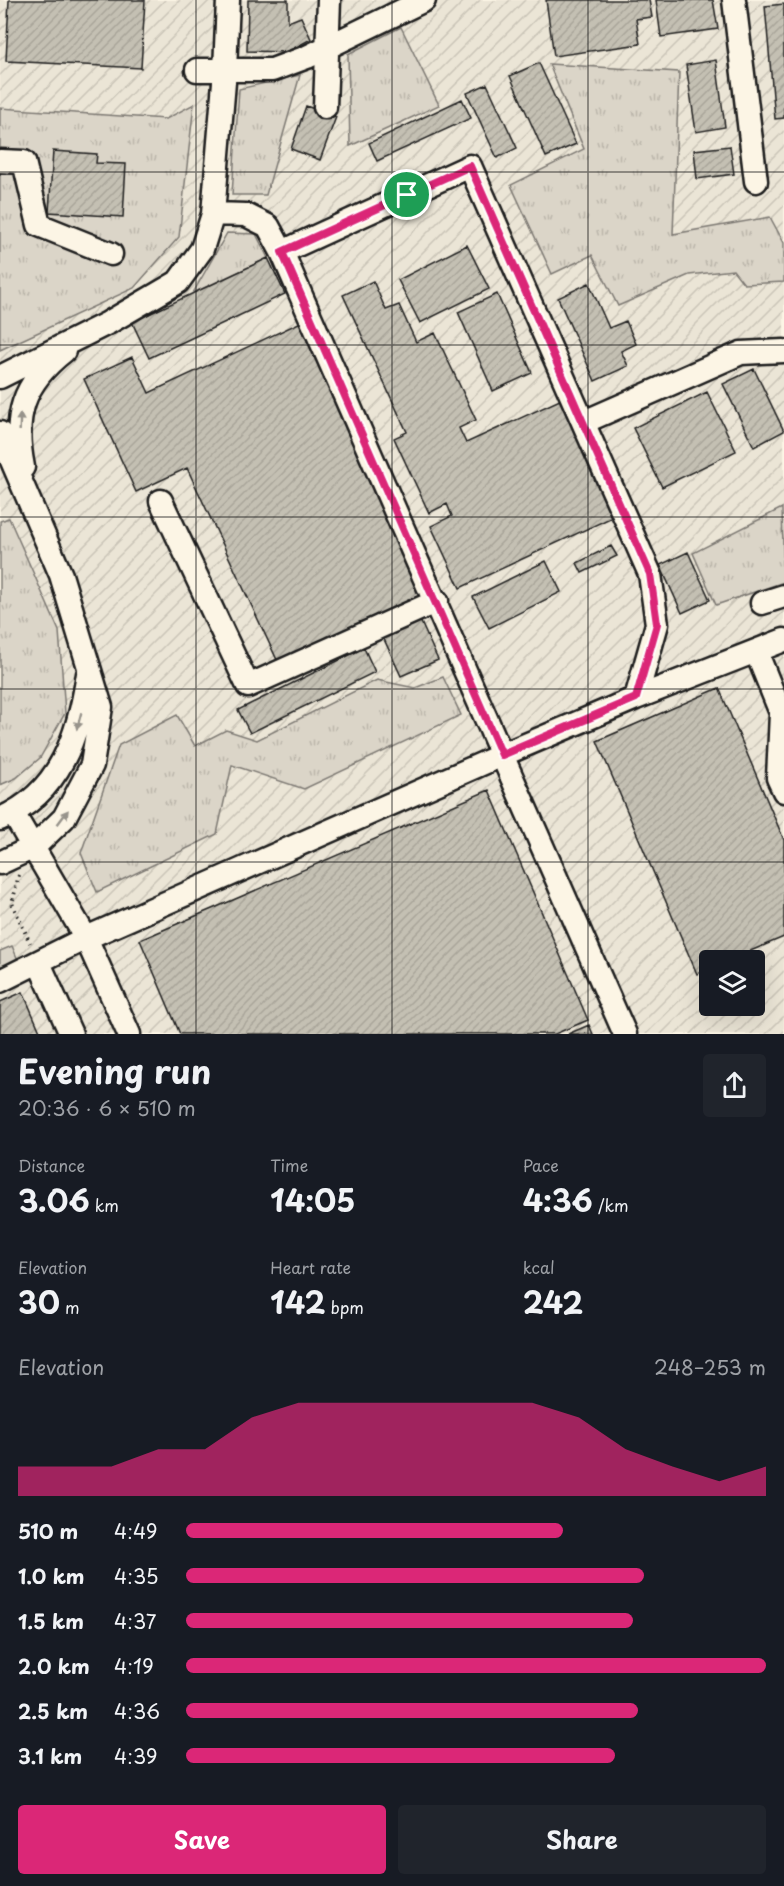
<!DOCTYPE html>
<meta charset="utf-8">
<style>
:root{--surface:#171b24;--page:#20242c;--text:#f1f3f6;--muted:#9ea1a6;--accent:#db2777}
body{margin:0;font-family:"Playpen Sans",sans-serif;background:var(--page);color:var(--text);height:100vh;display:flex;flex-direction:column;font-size:22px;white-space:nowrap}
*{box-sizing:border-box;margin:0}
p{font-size:20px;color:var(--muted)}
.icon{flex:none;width:33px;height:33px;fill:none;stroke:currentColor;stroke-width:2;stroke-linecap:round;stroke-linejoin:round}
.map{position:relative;height:1034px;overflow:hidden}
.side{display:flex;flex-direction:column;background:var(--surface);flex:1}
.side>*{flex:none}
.tools{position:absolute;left:699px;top:950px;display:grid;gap:12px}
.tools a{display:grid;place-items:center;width:66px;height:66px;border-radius:6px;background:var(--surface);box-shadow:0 6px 24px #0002;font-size:30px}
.pin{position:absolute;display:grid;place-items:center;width:51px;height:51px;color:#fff;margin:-26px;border:3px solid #fff;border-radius:50%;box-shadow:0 2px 6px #0007}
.round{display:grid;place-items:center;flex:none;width:63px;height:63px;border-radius:6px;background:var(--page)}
.overview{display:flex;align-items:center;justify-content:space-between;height:102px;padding:0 18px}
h1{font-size:33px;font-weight:700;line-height:45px}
.figures{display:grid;grid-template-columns:repeat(3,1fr);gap:9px;height:102px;padding:6px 18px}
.figures div{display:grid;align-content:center}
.figures b{font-size:30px;font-weight:700}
.figures small{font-size:16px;font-weight:400}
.figures p{font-size:16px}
.chart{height:168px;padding:12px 18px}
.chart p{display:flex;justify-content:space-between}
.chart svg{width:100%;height:108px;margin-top:6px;fill:var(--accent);opacity:.7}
.primary-button{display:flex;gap:12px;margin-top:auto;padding:12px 18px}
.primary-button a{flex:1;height:69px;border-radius:6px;background:var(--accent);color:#fff;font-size:24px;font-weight:700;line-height:69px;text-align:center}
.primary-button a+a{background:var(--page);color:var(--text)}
ul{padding:0 18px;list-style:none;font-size:20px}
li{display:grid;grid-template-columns:96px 72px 1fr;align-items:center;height:45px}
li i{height:15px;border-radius:8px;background:var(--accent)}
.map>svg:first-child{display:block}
.industrial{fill:url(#industrial-furrows);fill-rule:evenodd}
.grass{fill:url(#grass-tufts);stroke:#7c7872;stroke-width:1.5}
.building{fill:url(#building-hatch);stroke:#1c1c1c;stroke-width:1.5}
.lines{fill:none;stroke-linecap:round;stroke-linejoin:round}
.minor-casing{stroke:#1c1c1c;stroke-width:27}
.path{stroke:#1c1c1c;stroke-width:4;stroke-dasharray:1.5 4.5;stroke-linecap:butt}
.minor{stroke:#fcf5e5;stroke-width:22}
.oneway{fill:#97938b}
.route-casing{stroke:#fff;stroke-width:12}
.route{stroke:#db2777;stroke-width:8}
.grid{fill:none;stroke:#1c1c1c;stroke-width:1.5;stroke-opacity:0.55}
</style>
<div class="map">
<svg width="784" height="1034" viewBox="0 0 784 1034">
<defs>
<pattern id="industrial-furrows" width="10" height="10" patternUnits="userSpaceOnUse" patternTransform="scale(1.5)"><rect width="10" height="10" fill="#ebe5d6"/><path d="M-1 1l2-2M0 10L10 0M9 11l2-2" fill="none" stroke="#c9c4b7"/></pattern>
<pattern id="grass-tufts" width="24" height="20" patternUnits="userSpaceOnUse" patternTransform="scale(1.5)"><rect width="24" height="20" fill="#dbd5c8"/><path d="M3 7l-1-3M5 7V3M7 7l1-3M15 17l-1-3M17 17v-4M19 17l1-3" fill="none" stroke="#bbb6ab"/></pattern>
<pattern id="building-hatch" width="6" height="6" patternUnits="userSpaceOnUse" patternTransform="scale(1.5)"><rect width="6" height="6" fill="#c4c0b3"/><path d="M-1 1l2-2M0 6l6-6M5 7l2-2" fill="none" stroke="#a8a499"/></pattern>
</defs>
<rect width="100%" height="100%" fill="#fcf5e5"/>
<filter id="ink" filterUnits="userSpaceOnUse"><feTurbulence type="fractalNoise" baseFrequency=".0167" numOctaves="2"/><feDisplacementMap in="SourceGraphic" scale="12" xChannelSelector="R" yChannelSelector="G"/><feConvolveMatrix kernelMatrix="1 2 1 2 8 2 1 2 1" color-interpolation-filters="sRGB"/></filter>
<g filter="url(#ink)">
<path class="industrial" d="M0,0h784v1034h-784zM710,960h44v45h-44z"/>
<path class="grass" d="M401,27l38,78 -89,41 -2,-92z
M549,64l130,8 -6,162 97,-17 14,26v39l-40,2 -11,-14 -44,5 -71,31 -26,-51 -40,19 -41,-89 73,-36z
M300,75l-34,120h-34l7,-106z
M194,104l-15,133 -45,51 -134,62v-242l166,11z
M227,233l29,1 12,24 -75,35z
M782,508l2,74 -68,23 -23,-52z
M9,518l50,113 6,82 -25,45 -24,20 -16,7v-264z
M443,677l18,38 -157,74 -72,-24 -15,69 -120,58 -16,-39 38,-108 58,-30 18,31 31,-16 31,10 120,-60 38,8z
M12,946l9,21 -21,9v-25z"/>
<path class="building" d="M9,0h136l-4,68 -135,-7z
M248,0h40v22l13,-5 10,22 -24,13 -40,-1z
M546,0h103l3,17 -16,2 4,25 -86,12z
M656,0h57l5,29 -57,8z
M784,4v114l-9,1 -10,-113z
M716,60l9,67 -29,5 -10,-67z
M539,63l37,81 -30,13 -36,-81z
M487,84l30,64 -20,10 -30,-65z
M462,99l9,19 -94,43 -8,-18z
M306,106l30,11 -16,43 -29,-11z
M730,146l4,28 -37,5 -3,-29z
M53,151l44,3 -1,9 30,1 -3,53 -74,-5z
M467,245l22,44 -69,34 -22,-43z
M268,258l17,36 -136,64 -17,-36z
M373,281l13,29 13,-5 17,37 19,-9 41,87 -17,8 7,15 96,-44 55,116 -157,73 -29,-62 21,-10 -5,-12 -18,9 -35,-75 13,-6 -64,-137z
M589,283l20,45 17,-7 10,23 -15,7 7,15 -33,15 -37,-83z
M497,294l35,79 -39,18 -35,-79z
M301,322l127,270 -150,70 -91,-194 -51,24 -52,-113 48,-22 17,36z
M754,369l30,62 -30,16 -31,-63z
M707,392l29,59 -74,36 -29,-59z
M611,546l6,10 -35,17 -5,-10z
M688,552l22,48 -28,13 -22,-48z
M546,561l15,31 -72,36 -16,-31z
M420,620l18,40 -37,16 -18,-39z
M364,648l11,24 -125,61 -12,-23z
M719,688l65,152v97l-55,23h-19v8l-13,6 -100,-233z
M489,790l99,230 -33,14h-375l-40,-94z
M23,992l18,42h-41v-32z
M589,1025l4,9h-25z"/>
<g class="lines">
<defs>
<path id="minor" d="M734,0l22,181
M197,70h75l35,-13 117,-57
M325,107l4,-107
M0,161l24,1 15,63 72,29
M282,252l188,-86 180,408 7,50 -21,74
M0,377l108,-54 70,-41 24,-33 11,-35 12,-144 3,-70
M584,422l157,-69 43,-2
M0,433l61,142 40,132 -9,58 -28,53 -30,29 -34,16
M23,467c-10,-51 -1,-83 41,-116
M161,501l87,185 189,-85
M762,603l22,-7
M756,651l25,62h3
M781,713l-3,65 6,13
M13,813l73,125 43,96
M0,819c61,-26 79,-85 88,-145
M39,963l32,71
M0,981l86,-43 416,-183 -220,-503 -14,-26 -22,-11 -33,-1
M625,1034l-123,-279 134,-57 148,-58"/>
</defs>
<use href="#minor" class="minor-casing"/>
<path class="path" d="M19,875l-7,28 18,40"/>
<use href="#minor" class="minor"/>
</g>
<defs><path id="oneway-solid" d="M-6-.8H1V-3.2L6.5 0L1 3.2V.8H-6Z" transform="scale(1.5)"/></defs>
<g class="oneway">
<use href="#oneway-solid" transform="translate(20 422) rotate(-88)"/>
<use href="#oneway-solid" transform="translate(79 721) rotate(105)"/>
<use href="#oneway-solid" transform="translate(63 817) rotate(-53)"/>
</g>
</g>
<g class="lines" filter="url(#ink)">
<defs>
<path id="route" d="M470,166l180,408 7,50 -21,74 -134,57 -220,-503z"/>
</defs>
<use href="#route" class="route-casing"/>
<use href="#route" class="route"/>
</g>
<path class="grid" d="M196,0v1034M392,0v1034M588,0v1034M0,172h784M0,345h784M0,517h784M0,689h784M0,862h784"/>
</svg>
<div class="tools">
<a><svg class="icon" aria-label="layers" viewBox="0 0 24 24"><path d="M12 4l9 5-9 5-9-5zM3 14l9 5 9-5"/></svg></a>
</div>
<div class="pin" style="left:407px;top:195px;background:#1e9e55"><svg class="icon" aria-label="arrive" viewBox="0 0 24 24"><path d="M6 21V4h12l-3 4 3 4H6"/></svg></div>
</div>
<section class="side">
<div class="overview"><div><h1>Evening run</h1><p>20:36 · 6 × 510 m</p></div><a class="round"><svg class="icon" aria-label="share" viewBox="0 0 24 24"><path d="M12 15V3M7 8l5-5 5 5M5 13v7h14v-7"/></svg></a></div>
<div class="figures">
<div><p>Distance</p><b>3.06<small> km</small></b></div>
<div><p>Time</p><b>14:05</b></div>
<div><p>Pace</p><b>4:36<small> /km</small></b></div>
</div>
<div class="figures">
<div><p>Elevation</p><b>30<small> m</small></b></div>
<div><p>Heart rate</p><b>142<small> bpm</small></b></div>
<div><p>kcal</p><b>242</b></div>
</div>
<div class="chart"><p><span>Elevation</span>248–253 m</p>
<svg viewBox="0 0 160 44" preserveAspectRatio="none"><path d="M0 44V32L10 32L20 32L30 25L40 25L50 12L60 6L70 6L80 6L90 6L100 6L110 6L120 12L130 25L140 32L150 38L160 32V44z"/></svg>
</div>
<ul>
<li><b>510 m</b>4:49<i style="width:65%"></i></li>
<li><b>1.0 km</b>4:35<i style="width:79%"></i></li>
<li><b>1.5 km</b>4:37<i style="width:77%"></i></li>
<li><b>2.0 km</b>4:19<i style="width:100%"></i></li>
<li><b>2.5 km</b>4:36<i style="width:78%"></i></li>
<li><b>3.1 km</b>4:39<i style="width:74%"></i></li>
</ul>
<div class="primary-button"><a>Save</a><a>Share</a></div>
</section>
